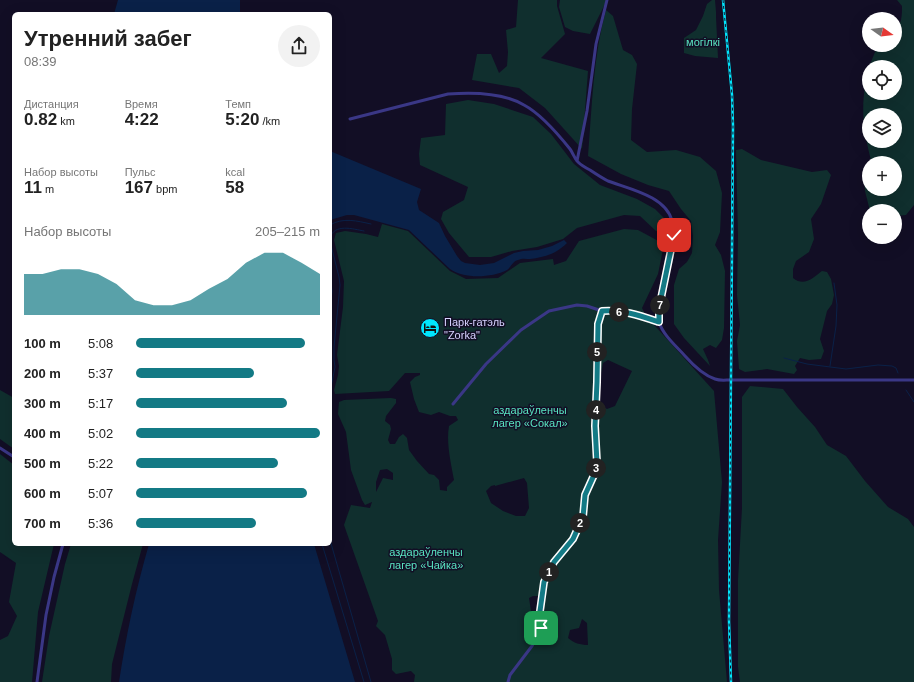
<!DOCTYPE html>
<html lang="ru">
<meta charset="utf-8">
<style>
:root{--surface:#fff;--page:#f2f2f2;--text:#222;--muted:#767676;--accent:#137a85}
body{margin:0;font-family:Arial,sans-serif;background:var(--page);color:var(--text);height:100vh;display:flex;flex-direction:column;font-size:15px;white-space:nowrap}
*{box-sizing:border-box;margin:0}
p{font-size:13px;color:var(--muted)}
.icon{flex:none;width:22px;height:22px;fill:none;stroke:currentColor;stroke-width:2;stroke-linecap:round;stroke-linejoin:round}
.map{position:relative;flex:1;overflow:hidden}
.details{position:absolute;left:12px;top:12px;width:320px;height:534px;display:flex;flex-direction:column;background:var(--surface);border-radius:6px;box-shadow:0 4px 16px #0002}
.details>*{flex:none}
.needle{width:26px;rotate:104deg}
.fabs{position:absolute;left:862px;top:12px;display:grid;gap:8px}
.fabs a{display:grid;place-items:center;width:40px;height:40px;border-radius:50%;background:var(--surface);box-shadow:0 4px 16px #0002;font-size:20px}
.pin{position:absolute;display:grid;place-items:center;width:34px;height:34px;color:#fff;margin:-17px;border-radius:8px;box-shadow:0 2px 6px #0006}
.km{position:absolute;width:20px;height:20px;margin:-10px;border-radius:50%;background:#222;color:#fff;font-size:11px;line-height:20px;text-align:center}
.round{display:grid;place-items:center;flex:none;width:42px;height:42px;border-radius:21px;background:var(--page)}
.head{display:flex;align-items:center;justify-content:space-between;height:68px;padding:0 12px}
h1{font-size:22px;font-weight:600;line-height:30px}
.stats{display:grid;grid-template-columns:repeat(3,1fr);gap:6px;height:68px;padding:4px 12px}
.stats div{display:grid;align-content:center}
.stats b{font-size:17px;font-weight:600}
.stats small{font-size:11px;font-weight:400}
.stats p{font-size:11px}
.chart{height:112px;padding:8px 12px}
.chart p{display:flex;justify-content:space-between}
.chart svg{width:100%;height:72px;margin-top:4px;fill:var(--accent);opacity:.7}
ul{padding:0 12px;list-style:none;font-size:13px}
li{display:grid;grid-template-columns:64px 48px 1fr;align-items:center;height:30px}
li i{height:10px;border-radius:5px;background:var(--accent)}
.map>svg:first-child{display:block}
.green{fill:#102f2e;fill-rule:evenodd}
.water{fill:#0a2148}
.lines{fill:none;stroke-linecap:round;stroke-linejoin:round}
.stream{stroke:#0a2148;stroke-width:1}
.street{stroke:#3a3786;stroke-width:3}
.rail-casing{stroke:#00e5fd;stroke-width:2.5}
.rail{stroke:#120e25;stroke-width:1;stroke-dasharray:3;stroke-linecap:butt}
.route-casing{stroke:#fff;stroke-width:8}
.route{stroke:#137a85;stroke-width:5}
.labels{text-anchor:middle;stroke-width:3;stroke-linejoin:round;paint-order:stroke}
.park-label{font-size:11px;fill:#59e4c1;stroke:#120e25}
.poi-label{font-size:11px;fill:#d7d2ff;stroke:#120e25;text-anchor:start}
</style>
<div class="map">
<svg width="914" height="682" viewBox="0 0 914 682">
<rect width="100%" height="100%" fill="#120e25"/>
<path class="green" d="M518,0h39v6l8,28 -24,24 47,13 -6,78 -37,-41 -26,-20 -47,-8 5,-26h14l8,19 8,-7 1,-14 -2,-22 10,-3z
M560,0h47l-17,34 -17,-3 -8,-4 -6,-20z
M712,0h3l1,12v5l2,41 -23,-2 -11,-3v-15l12,-8 7,-14 4,-12z
M897,0h17v205l-8,10 -11,1v-5h-25l-5,-20 -1,-11 5,-15v24h26v-26h-25l1,-3c-7,-27 -10,-47 -6,-74 1,-7 2,-13 4,-19v26h26v-26h-26l6,-15 5,-7h15v-14c7,-7 7,-16 7,-25zM869,115h26v26h-26z
M606,10l7,6 10,34 9,5 5,9 -5,45 -1,31 16,12 29,-2 24,7 16,14 6,22 -2,39 -5,13 6,10 4,16 -1,57 -2,12 -6,8 -6,-3 -7,4 5,11 2,6 -26,-28 -10,-14v-39l5,-16 8,-7 5,-9 1,-17 -2,-15 -10,-12 -12,-18 -21,-6 -27,-11 -33,-18c4,-49 5,-99 18,-146z
M468,100l26,4 39,13 18,17 23,30 26,21 37,14 18,10 13,13 -3,8 -9,1 -16,-15 -16,-1 -47,13 -14,11 -26,8 -25,4 -21,6h-22l-20,-24 -8,-14 2,-7 21,-12 4,-13 -48,-22 -1,-11 2,-16 24,-3 1,-31z
M742,149l19,11 51,12 15,-2 4,5 -10,29 -10,15 3,20 -5,13 -13,9 -3,8v9c11,9 20,0 29,-7l5,1 4,7 3,16 -2,9 -5,7 -7,28 4,12 -3,8 -12,1 -9,-2 -5,8 2,4 -3,4 -27,-5 -22,3 -6,-3 -2,-28 3,-16 -3,-30 1,-59 -2,-86z
M382,224l26,7 42,40 16,8 32,-1 22,-15 33,-4 1,6 12,-4 13,-20 45,-12 14,1 26,14 -6,30 -16,34 4,8 68,75 8,91 -4,58 1,50 8,92h-313l1,-7 -4,-4 -15,3 -4,-4v-11l-7,-24 -9,-9 2,-5 -34,-96 7,-20 19,3 2,-6 -7,3 -3,-5 -11,-30 -5,-38 -8,-18 1,-12 5,-2 47,-2 5,1v4l-10,13 -1,5 5,4 1,4 -3,11 2,4h5l4,-7 4,-3 4,4 2,12 8,11 12,13 5,1 5,5 1,10 7,1v-4l7,-7c-3,-17 -8,-37 -5,-54l9,-6 -2,-4h-6l-11,-4 -8,3 -12,-3 -5,-13 -4,-17 5,-5 5,-2v-2h-15l-16,18 -54,3 -1,-4 4,-15 1,-9 -2,-11 6,-48 1,-26 -10,-41 2,-7 9,-2 21,3 12,3zM608,360l24,11 -17,35 -8,3 -12,-7 8,-39zM387,469l6,4v7l-10,-2 -7,14v-10l4,-12zM524,478l3,5 2,25 -4,8h-9l-13,-5 -12,-8 -5,-12 5,-5 4,-1v1zM533,596h12v2l-5,3 1,15 -2,11 -6,-3 -4,-26zM582,619l5,4 1,22c-8,0 -14,-2 -20,-7l2,-8 9,-2z
M750,386l33,3 14,18 18,20 12,18 19,11 19,25 23,26 20,12 6,8v155h-174l-2,-15v-87l4,-72v-111z
M0,390l14,8v51l-14,-10z
M0,454l14,11v79h40l-16,68 -6,70h-32v-42l8,-4 9,-20 -8,-14 7,-39 -16,-11z
M71,544h72l-11,40 -20,80 -1,18h-69l7,-46 16,-72z"/>
<path class="water" d="M118,0h122v14h-126z
M330,151l91,38 -4,13 2,8 20,13 6,13 12,20 4,5 4,2 15,2 14,-2 20,-10 9,-2 15,-1 14,-4 12,-6 3,3c-11,11 -22,14 -37,16 -4,0 -8,-1 -12,1 -5,1 -7,7 -11,10 -16,8 -43,9 -57,-1l-41,-39 -55,-15h-7l-17,5z
M149,544h165l41,138h-236c7,-47 17,-93 30,-138z"/>
<g class="lines">
<path class="stream" d="M330,225c13,-8 27,-4 41,-1
M330,238c4,-15 23,-9 34,-7
M330,241l9,36 1,8 -6,62v13l1,7 -5,25
M330,274l2,17 -2,18
M784,358l23,6 39,5 32,-4 14,1 4,2 2,5
M830,366l6,-40 1,-21 -3,-22
M906,390l8,12
M330,540l41,142
M322,544l42,138"/>
<path class="street" d="M350,119l98,-25c25,-2 54,-2 76,11 17,9 34,29 46,44 3,4 4,9 8,13 3,3 8,6 12,8 6,4 12,8 18,11 21,8 58,15 64,40 3,10 0,22 -2,32 -3,15 -14,56 -11,69 4,13 17,24 26,34 8,9 18,19 30,23 5,2 11,1 15,1h184
M577,161l10,-50 9,-67 11,-44
M453,404l33,-40 35,-34 28,-19 28,-6 10,1 15,5
M0,448l14,9
M37,682l9,-67 8,-38 9,-33
M508,682l2,-7 22,-29 9,-18 -1,-17 4,-29 10,-19 19,-24 10,-22 2,-22 9,-20 3,-12 -2,-37 2,-43 1,-58 4,-14c18,-2 40,6 57,11"/>
<defs>
<path id="rail" d="M723,0l9,95 1,31 -4,495 2,61"/>
</defs>
<use href="#rail" class="rail-casing"/>
<use href="#rail" class="rail"/>
</g>
<g class="lines">
<defs>
<path id="route" d="M541,628l-1,-17 4,-29 10,-20 19,-23 10,-22 2,-22 9,-20 3,-12 -2,-37 2,-44 1,-58 4,-13c19,-2 39,5 57,11v-14l15,-73"/>
</defs>
<use href="#route" class="route-casing"/>
<use href="#route" class="route"/>
</g>
<defs>
<symbol id="hotel-disc" viewBox="-11 -11 22 22"><circle r="9.5" fill="#00e5fd" stroke="#120e25"/><path d="M-6-4.5h1.5V1H6V5H4.5V3h-9V5H-6ZM-4 0a1.8 1.8 0 1 1 3.6 0ZM.5 0V-2.5h3Q6-2.5 6 0Z" fill="#111"/></symbol>
</defs>
<g fill-rule="evenodd">
<use href="#hotel-disc" x="419" y="317" width="22" height="22"/>
</g>
<g class="labels">
<g class="park-label">
<text x="703" y="46">могілкі</text>
<text x="530" y="414">аздараўленчы<tspan x="530" dy="13">лагер «Сокал»</tspan></text>
<text x="426" y="556">аздараўленчы<tspan x="426" dy="13">лагер «Чайка»</tspan></text>
</g>
<g class="poi-label">
<text x="444" y="326">Парк-гатэль<tspan x="444" dy="13">"Zorka"</tspan></text>
</g>
</g>
</svg>
<div class="fabs">
<a><svg class="needle" viewBox="-14 -14 28 28"><path d="M0-13l5 13h-10z" fill="#e53935"/><path d="M0 13l5-13h-10z" fill="#767676"/></svg></a>
<a><svg class="icon" aria-label="locate" viewBox="0 0 24 24"><circle cx="12" cy="12" r="6"/><path d="M12 2v4M12 18v4M2 12h4M18 12h4"/></svg></a>
<a><svg class="icon" aria-label="layers" viewBox="0 0 24 24"><path d="M12 4l9 5-9 5-9-5zM3 14l9 5 9-5"/></svg></a>
<a>+</a>
<a>−</a>
</div>
<div class="pin" style="left:541px;top:628px;background:#1e9e55"><svg class="icon" aria-label="arrive" viewBox="0 0 24 24"><path d="M6 21V4h12l-3 4 3 4H6"/></svg></div>
<div class="pin" style="left:674px;top:235px;background:#d93025"><svg class="icon" aria-label="check" viewBox="0 0 24 24"><path d="M5 12l5 5 9-10"/></svg></div>
<b class="km" style="left:549px;top:572px">1</b>
<b class="km" style="left:580px;top:523px">2</b>
<b class="km" style="left:596px;top:468px">3</b>
<b class="km" style="left:596px;top:410px">4</b>
<b class="km" style="left:597px;top:352px">5</b>
<b class="km" style="left:619px;top:312px">6</b>
<b class="km" style="left:660px;top:305px">7</b>
<section class="details">
<div class="head"><div><h1>Утренний забег</h1><p>08:39</p></div><a class="round"><svg class="icon" aria-label="share" viewBox="0 0 24 24"><path d="M12 15V3M7 8l5-5 5 5M5 13v7h14v-7"/></svg></a></div>
<div class="stats">
<div><p>Дистанция</p><b>0.82<small> km</small></b></div>
<div><p>Время</p><b>4:22</b></div>
<div><p>Темп</p><b>5:20<small> /km</small></b></div>
</div>
<div class="stats">
<div><p>Набор высоты</p><b>11<small> m</small></b></div>
<div><p>Пульс</p><b>167<small> bpm</small></b></div>
<div><p>kcal</p><b>58</b></div>
</div>
<div class="chart"><p><span>Набор высоты</span>205–215 m</p>
<svg viewBox="0 0 160 44" preserveAspectRatio="none"><path d="M0 44V19L10 19L20 16L30 16L40 19L50 25L60 35L70 38L80 38L90 35L100 28L110 22L120 12L130 6L140 6L150 12L160 19V44z"/></svg>
</div>
<ul>
<li><b>100 m</b>5:08<i style="width:92%"></i></li>
<li><b>200 m</b>5:37<i style="width:64%"></i></li>
<li><b>300 m</b>5:17<i style="width:82%"></i></li>
<li><b>400 m</b>5:02<i style="width:100%"></i></li>
<li><b>500 m</b>5:22<i style="width:77%"></i></li>
<li><b>600 m</b>5:07<i style="width:93%"></i></li>
<li><b>700 m</b>5:36<i style="width:65%"></i></li>
</ul>
</section>
</div>
